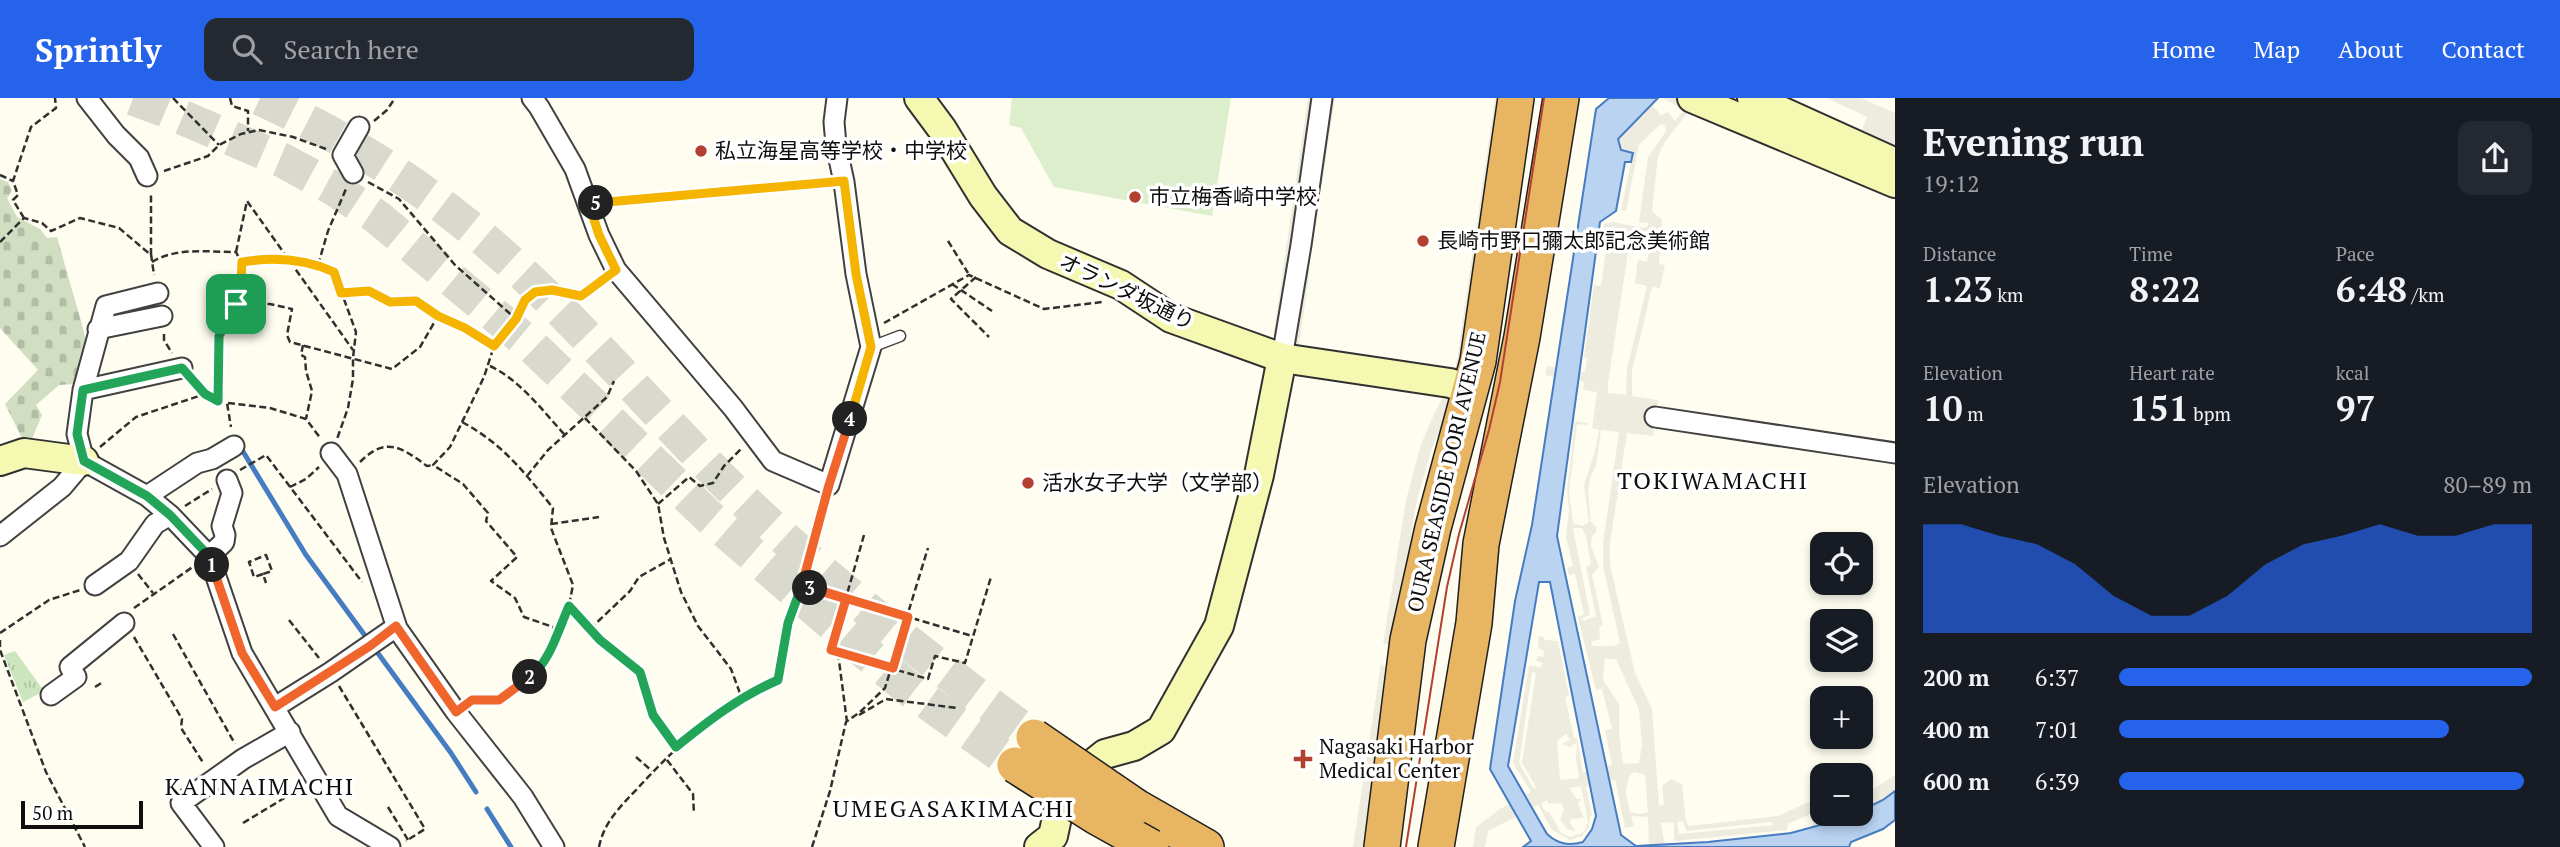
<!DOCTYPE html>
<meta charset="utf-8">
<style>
:root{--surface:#171b24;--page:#242831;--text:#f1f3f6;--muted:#9ea1a6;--accent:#2563eb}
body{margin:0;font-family:"PT Serif","Noto Sans JP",serif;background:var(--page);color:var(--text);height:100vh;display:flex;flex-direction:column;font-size:26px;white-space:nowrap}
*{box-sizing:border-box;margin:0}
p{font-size:23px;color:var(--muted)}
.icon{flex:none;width:38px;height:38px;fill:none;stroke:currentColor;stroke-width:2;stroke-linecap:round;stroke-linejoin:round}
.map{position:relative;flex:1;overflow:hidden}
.drawer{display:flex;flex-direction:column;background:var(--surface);width:665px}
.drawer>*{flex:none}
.controls{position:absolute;left:1810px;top:434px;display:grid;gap:14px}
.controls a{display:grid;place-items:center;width:63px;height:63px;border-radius:14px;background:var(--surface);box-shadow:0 4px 10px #0003;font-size:35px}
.scale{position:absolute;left:21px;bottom:18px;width:122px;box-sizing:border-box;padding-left:7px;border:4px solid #0e0e0e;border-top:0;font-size:19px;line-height:24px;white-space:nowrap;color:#0e0e0e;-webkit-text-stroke:5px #fff;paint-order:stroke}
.pin{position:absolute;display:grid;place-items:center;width:60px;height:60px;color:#fff;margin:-30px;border-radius:14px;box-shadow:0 4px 10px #0006}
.km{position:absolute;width:35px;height:35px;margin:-18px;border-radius:50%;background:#222;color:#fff;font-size:19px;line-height:35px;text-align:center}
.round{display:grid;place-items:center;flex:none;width:74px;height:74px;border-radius:14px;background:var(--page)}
.headline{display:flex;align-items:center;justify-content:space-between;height:119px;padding:0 28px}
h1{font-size:38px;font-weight:800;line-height:52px}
.metrics{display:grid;grid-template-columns:repeat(3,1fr);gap:10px;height:119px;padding:7px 28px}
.metrics div{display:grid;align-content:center}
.metrics b{font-size:35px;font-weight:800}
.metrics small{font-size:19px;font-weight:400}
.metrics p{font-size:19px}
.chart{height:196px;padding:14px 28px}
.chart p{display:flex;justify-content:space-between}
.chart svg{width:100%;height:126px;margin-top:7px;fill:var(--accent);opacity:.7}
ul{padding:0 28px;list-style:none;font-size:23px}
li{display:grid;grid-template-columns:112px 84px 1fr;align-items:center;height:52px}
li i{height:18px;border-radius:9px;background:var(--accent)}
header{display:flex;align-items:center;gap:42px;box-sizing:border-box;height:98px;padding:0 35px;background:var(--accent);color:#fff}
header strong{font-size:33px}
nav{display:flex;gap:38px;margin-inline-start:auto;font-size:24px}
.search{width:490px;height:63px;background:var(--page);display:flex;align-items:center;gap:18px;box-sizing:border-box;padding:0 24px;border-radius:14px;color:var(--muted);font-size:26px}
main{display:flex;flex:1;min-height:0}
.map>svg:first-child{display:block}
.cemetery{fill:url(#cemetery-stones)}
.park{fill:url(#park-tufts)}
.pitch{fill:#ddeecd}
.plaza{fill:#eeecdf;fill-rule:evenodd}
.water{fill:#b9d3f1;stroke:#467cc2;stroke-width:2;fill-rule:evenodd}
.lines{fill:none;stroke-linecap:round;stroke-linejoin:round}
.stream{stroke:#467cc2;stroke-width:5}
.highway-tunnel{stroke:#dad9ce;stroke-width:35;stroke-dasharray:35 18;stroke-linecap:butt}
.lane-casing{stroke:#414141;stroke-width:13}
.street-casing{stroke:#414141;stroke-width:23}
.secondary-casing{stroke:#303030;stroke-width:32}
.highway-casing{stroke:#1f1f1f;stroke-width:38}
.path{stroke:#303030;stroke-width:2.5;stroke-dasharray:7 3.5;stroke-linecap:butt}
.lane{stroke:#fff;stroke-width:10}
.street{stroke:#fff;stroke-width:19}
.secondary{stroke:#f5f8b1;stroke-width:28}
.highway{stroke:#e8b663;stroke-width:35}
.tram{stroke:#b34031;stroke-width:2}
.highway-bridge-casing{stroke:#1f1f1f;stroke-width:38;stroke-linecap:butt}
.highway-bridge{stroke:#e8b663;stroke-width:35}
.split-1-casing{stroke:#fff;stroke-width:14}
.split-2-casing{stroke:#fff;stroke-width:14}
.split-3-casing{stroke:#fff;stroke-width:14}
.split-4-casing{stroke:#fff;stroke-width:14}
.split-5-casing{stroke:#fff;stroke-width:14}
.split-6-casing{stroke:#fff;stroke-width:14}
.split-1{stroke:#22a559;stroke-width:9}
.split-2{stroke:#f0652b;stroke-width:9}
.split-3{stroke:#22a559;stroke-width:9}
.split-4{stroke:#f0652b;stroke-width:9}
.split-5{stroke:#f5b400;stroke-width:9}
.split-6{stroke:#f5b400;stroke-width:9}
.poi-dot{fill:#b34031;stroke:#fff;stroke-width:2.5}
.labels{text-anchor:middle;stroke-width:7;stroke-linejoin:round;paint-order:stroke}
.poi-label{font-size:21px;fill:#0e0e0e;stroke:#fff;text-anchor:start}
.street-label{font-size:21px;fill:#0e0e0e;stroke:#fff}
.quarter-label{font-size:24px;letter-spacing:2px;fill:#0e0e0e;stroke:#fff}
</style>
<header>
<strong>Sprintly</strong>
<div class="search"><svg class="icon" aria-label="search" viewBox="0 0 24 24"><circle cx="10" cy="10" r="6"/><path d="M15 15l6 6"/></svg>Search here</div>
<nav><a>Home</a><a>Map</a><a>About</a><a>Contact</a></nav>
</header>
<main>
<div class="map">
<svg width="1895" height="749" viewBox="0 0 1895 749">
<defs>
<pattern id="cemetery-stones" width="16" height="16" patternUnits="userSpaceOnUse" patternTransform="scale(1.75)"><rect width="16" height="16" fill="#d1dec2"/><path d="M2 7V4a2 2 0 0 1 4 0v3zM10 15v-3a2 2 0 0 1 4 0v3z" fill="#b2bda6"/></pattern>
<pattern id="park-tufts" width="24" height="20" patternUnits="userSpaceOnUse" patternTransform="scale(1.75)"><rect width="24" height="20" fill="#cbe6bc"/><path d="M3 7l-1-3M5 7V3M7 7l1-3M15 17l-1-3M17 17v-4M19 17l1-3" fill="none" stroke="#adc4a0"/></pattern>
</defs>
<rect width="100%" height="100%" fill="#fefdf0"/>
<path class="cemetery" d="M0,81l8,3 4,9 -5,7 10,19 23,12 7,9 10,-1 31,109 -7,25 -7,13 -15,1 -23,20 6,10 -10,24 -10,-1 -17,-34 33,-34 -38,-42z"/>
<path class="park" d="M15,553l29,40 -21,11 -19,-47z"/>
<path class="pitch" d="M1012,0h219l-19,118 -158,-29 -33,-59 -12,-3z"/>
<path class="plaza" d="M1308,0h9l-14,73 -16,101 -6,71 -9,2z
M1331,0h4l-13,86h-3l-13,84 4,1 -11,76 3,6 -7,-3 -1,-4z
M1495,0h7l-40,275 -10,2 4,-8z
M1646,0l15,17 7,-3 7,9 9,-11 -21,-12h14l19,11 -8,3 -23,30 -7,14 -6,55 10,9 -3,44 6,1 -5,23 -8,-1 -11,47 -9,36v26l26,4 -5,36 -26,-3 -17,110v22l25,108 17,36 7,97 5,-1 -2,-19 9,-7 11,5 4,37 3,5 89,-10 44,-20v16l-3,-2 -31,14 -1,6 -113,11v-19l-13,1 4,24h-16l-1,-30 -17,-1 3,10 -9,2 -10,-48 -29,7 6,28 -2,1 -1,11 -7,9 -12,4 -18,-10 -14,-25 -50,26 -3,16h-12l3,-20 24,-18 31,-17 -18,-29 16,-97 12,1 2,-4 -7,-2 2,-5 5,1 1,-6 -6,-3 1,-12 5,1 1,3 13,1 11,55 -4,1 9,41h3l6,34 29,-7 -7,-35 7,-1 -10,-40 -6,1 -18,-73 6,-3 -9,-40 -6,1 -2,-7 6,-2 -7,-29 3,-28 -2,-17 8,-71 13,2 -1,2 -10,-1 -8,68 4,31 9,3 7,-4 -5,-37 11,-34 4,-21 -7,-2 5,-36 -14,-2 1,-8 -39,-7 2,-9 38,6 2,-14 -3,-1 10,-72 7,1 5,-37 -7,-2 5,-23 9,-2 31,6 4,-2v-3l-9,-1 9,-65 18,-26 -1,-5 -2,-2 -5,2 -19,19 -13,66 -5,-1 12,-57 -12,-3 -4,-11 11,-10zM1625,135l22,3 7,9 -5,6 -2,11 -9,-2 -3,23 12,3 -20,83 -1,26 -18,-2v-10l21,-137 -5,-8zM1601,332l18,2 -16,111v23l17,77 -5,3h-23l-1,-4 9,-3 -1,-12 4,-2 -11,-50 7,-8 -8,-21 1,-10 4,-4v-5l-5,-5 -3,-31 2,-13 6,-13zM1573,430h9l4,8 5,28 -5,3 10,49 -13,5 -1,-3 8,-3zM1605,561h11l23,51 3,34 -3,19 -16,1 -4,-30v-30l-16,-24zM1532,574l4,1 -14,90 14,24 -2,2 -15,-26zM1566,636l4,6 -9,4 9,3 7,-5 -1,17 3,19 -19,2 -3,-39zM1635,674l10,3 3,37 -8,2 -10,-2 -4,-20 2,-12 3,-7zM1581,688l7,36 -4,10 -14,5 -9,-4 -11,-20 -5,-2 -4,-7 6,-4 1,3 14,1 2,7 -4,8 6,9 10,4 -6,-9 1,-4 13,-1 -6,-14 3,-5h-4l-8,-11zM1683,723l3,10 86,-9 1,3 -94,9 -2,-12z
M1769,0h22l71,32 5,-13 -40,-19h34l34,15v43z
M1447,292l4,5 1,7 -20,46 -16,56 -21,138 -3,3 -9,-1 23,-144 15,-56 15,-34z
M1381,566l11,8 -28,175h-11z
M1895,677v16l-12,9 -23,10v-12z"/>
<path class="water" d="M1609,0h49l-40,41 3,11 12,3 -2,9h-6l-9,49 -16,11 -43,314 64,299 15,11 72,-4 83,-9 69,-19v-3l23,-11 12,-9v29l-12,9 -32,13 -2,5h-326l8,-6 -41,-72 25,-168 17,-76 64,-416zM1539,484h11l46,234 -4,13 -9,13c-15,4 -25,2 -36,-8l-39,-68z"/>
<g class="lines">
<path class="stream" d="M239,347l67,110 145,198 25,39
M487,711l24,38"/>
<path class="highway-tunnel" d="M133,0l30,11 119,51 51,28 44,29 156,130 175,169 151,131 54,45 102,73
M260,0c69,32 134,70 194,117 105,81 188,186 282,278 93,90 194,169 298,244"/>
<defs>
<path id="lane" d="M871,249l29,-11"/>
<path id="street" d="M87,0l29,37 23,23 8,18
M532,0l7,9 36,62 24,66 17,35 117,138 40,53 56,24 42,-138 -15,-73 -12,-92 -8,-37 -2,-23 3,-24
M353,75l-10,-18 16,-28
M158,195l-52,13 -23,84 -6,44 7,27 63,35 23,19 39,41 33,97 96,163 52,31
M98,231l64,-13
M1282,260l19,-113 21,-147
M83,292l99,-22
M1655,319l240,36
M331,355l16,21 50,154
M147,398l50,-33 15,-4 22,-13
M0,438l62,-49 22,-26
M209,458l15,-14 1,-7 -3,-9 10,-33 -5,-13
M95,487l34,-24 26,-37 15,-9
M51,597l25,-18 -6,-10 54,-44
M275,609l56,-35 65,-45 60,85 67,85 31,50
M214,749l-33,-44 62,-44 47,-27"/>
<path id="secondary" d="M919,0l23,31 41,67 27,35 38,23 73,31 50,33 111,40 168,25 21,7
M1692,0l203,85
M1752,0l135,61
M0,363l24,-8 60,8
M1039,749l14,-11 6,-28 11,-26 35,-28 29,-8 27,-16 58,-104 40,-151 23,-117"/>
<path id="highway" d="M1136,709l70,40
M1382,749l26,-207 25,-112 45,-167 38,-263
M1436,749l38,-224 7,-79 41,-207 39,-239"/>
</defs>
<use href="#lane" class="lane-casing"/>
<use href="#street" class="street-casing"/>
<use href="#secondary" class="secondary-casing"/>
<use href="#highway" class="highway-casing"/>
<path class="path" d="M173,0l46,47
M230,0l2,8 16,5v20
M374,23l13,-11 8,-12
M164,73l44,-15 11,-11 22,-11 18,-4 34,7 33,12
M0,77l13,6
M368,84l31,17 56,66 61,54
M606,104l220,-19
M24,120l-11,-18 5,-5 -5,-14 18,-54 25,-19 -1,-10
M948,143l20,32
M0,144l24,-24 18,5 9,8 29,-13 39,10 32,27
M236,154l11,-51 106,149
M151,156l3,21
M151,157v-63
M152,164c24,-15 56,-10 84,-10l5,10c31,-5 64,-3 93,10l22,60 -3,26v21l-5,29 -11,31
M318,167l10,-34 18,-42
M976,179l-25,22 38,38
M952,186l40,27
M342,195l27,-2 21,11 26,-1 22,15 27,12 29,18
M236,206h34l22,5 -5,26 3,7 102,27 28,-22 18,-31
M884,225l85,-48 75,34 58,-7
M164,236v6l8,13
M303,247l-2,10 4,2 1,14 6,20 -6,28
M490,268c31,15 52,44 74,68
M193,283c10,11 19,19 34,22l4,24
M218,303l2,-65 16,-32 5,-21v-20
M228,305l42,5 36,11 15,20
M585,320l51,53 22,33 6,34 17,54 17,34 33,43 10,27
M462,324c41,22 63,51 91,86l-2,20 22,57 -4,20
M100,349l36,-30 69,-23
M360,364c26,-26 41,-15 67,4l6,-1
M240,372l26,-15 96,127
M527,378l21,-26 59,-53 7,-16
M290,389l16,-8 13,-12
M658,406l31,-27 11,9 13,-3 11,-17 18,-18
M185,408l27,-17
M551,426l48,-7
M864,437l-33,115 7,3 90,26 7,-23 30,7 26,-86
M138,476l15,19
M263,476l-9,3 -5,-15 17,-7 6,16 -9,3 3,9
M802,487l170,51
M134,510l60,-42
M289,522l30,38
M559,531l-35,-12 -9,-19 -24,-17 26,-24 -31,-36 2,-8 -25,-29 -30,-19 17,-18 34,-70 10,-31 22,-27 9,-19 10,-9 17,-1 29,6 20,-15
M590,531l40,-38 9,-14 32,-18
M0,535l49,-33 31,-10
M173,536l62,110
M134,539l48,82 -1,9 23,36
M0,542v10l46,122 39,75
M838,555l9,69
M339,588l86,143 -19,12
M95,589l8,-5
M470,604l29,-2 38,-28 32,-67 31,35 40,32 13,42 23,33
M859,617l27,-16 71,9
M636,659l16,14
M667,662l26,34 1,20
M388,709l20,33
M243,725l58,-35
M599,749c5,-25 21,-40 38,-58 41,-45 84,-84 141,-109l10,-57 14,-38 23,-83
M812,749l18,-56 16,-69 14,-10 25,-24 43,-140"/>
<use href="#lane" class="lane"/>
<use href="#street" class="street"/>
<use href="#secondary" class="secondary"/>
<use href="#highway" class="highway"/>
<path class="tram" d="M1406,749l41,-260 12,-53 30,-104 11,-48 44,-284"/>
<defs>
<path id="highway-bridge" d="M1034,639l102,70
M1015,667l82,52 54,30"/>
</defs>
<use href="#highway-bridge" class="highway-bridge-casing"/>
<use href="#highway-bridge" class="highway-bridge"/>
</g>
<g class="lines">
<defs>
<path id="split-1" d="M212,467l-3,-9 -39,-41 -23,-19 -63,-35 -7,-27 6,-44 99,-22 23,26 13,7 1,-65 17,-32"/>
<path id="split-2" d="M212,467l30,88 33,54 95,-61 26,-20 60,86 16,-12h27l31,-23"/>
<path id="split-3" d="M530,579c20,-15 29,-49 39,-71l31,34 40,32 13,43 23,32c32,-26 63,-50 102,-67l10,-57 14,-38 8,3"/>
<path id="split-4" d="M810,490l36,11 -15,51 62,18 15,-51 -106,-32 27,-100 21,-66"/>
<path id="split-5" d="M596,105l248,-22 12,93 15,73 -21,72"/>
<path id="split-6" d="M236,206l5,-21 1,-21c30,-5 63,-3 92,10l7,21 28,-2 21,11 26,-1 22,15 27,12 29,18 22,-27 9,-19 10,-8 17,-2 29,6 35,-26 -17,-35 -10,-31 7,-1"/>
</defs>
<use href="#split-1" class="split-1-casing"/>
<use href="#split-2" class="split-2-casing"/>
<use href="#split-3" class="split-3-casing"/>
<use href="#split-4" class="split-4-casing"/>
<use href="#split-5" class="split-5-casing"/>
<use href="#split-6" class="split-6-casing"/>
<use href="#split-1" class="split-1"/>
<use href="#split-2" class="split-2"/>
<use href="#split-3" class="split-3"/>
<use href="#split-4" class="split-4"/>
<use href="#split-5" class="split-5"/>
<use href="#split-6" class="split-6"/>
</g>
<g class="poi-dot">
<circle cx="701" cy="53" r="7"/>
<circle cx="1135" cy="99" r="7"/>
<circle cx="1423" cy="143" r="7"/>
<circle cx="1028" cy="385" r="7"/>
<path d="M1299.5 650.5h7v7h7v7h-7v7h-7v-7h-7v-7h7z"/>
</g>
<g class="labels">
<g class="poi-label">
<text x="715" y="60">私立海星高等学校・中学校</text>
<text x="1149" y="106">市立梅香崎中学校</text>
<text x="1437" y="150">長崎市野口彌太郎記念美術館</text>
<text x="1042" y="392">活水女子大学（文学部）</text>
<text x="1319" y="656">Nagasaki Harbor<tspan x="1319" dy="24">Medical Center</tspan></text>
</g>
<g class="street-label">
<text transform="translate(1127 194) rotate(26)" y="7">オランダ坂通り</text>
<text transform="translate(1447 374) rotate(-77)" y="7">OURA SEASIDE DORI AVENUE</text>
</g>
<g class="quarter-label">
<text x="1713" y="391">TOKIWAMACHI</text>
<text x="260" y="697">KANNAIMACHI</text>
<text x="954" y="719">UMEGASAKIMACHI</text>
</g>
</g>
</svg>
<div class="controls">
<a><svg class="icon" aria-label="locate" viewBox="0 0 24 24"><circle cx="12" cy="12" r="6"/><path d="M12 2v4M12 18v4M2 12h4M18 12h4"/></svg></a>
<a><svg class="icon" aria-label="layers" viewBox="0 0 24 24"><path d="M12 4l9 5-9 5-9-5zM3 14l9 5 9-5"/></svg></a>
<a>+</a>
<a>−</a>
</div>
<div class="scale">50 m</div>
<div class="pin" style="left:236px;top:206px;background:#1e9e55"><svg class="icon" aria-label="arrive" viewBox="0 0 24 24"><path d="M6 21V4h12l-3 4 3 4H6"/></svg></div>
<b class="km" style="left:212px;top:467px">1</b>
<b class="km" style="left:530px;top:579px">2</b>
<b class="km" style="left:810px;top:490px">3</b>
<b class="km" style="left:850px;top:321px">4</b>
<b class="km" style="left:596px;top:105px">5</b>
</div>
<section class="drawer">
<div class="headline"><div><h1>Evening run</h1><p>19:12</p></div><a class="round"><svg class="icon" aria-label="share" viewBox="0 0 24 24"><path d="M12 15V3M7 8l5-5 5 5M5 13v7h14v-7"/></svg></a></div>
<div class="metrics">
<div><p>Distance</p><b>1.23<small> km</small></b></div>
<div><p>Time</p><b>8:22</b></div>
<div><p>Pace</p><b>6:48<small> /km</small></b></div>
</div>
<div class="metrics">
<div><p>Elevation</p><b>10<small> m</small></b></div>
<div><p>Heart rate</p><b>151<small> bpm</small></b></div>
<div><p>kcal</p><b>97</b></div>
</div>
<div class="chart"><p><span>Elevation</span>80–89 m</p>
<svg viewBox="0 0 160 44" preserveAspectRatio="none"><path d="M0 44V6L10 6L20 10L30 13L40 20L50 31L60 38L70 38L80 31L90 20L100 13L110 10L120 6L130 10L140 10L150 6L160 6V44z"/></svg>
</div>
<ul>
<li><b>200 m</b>6:37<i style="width:100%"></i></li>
<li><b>400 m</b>7:01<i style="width:80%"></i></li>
<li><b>600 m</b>6:39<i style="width:98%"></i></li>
</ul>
</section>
</main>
